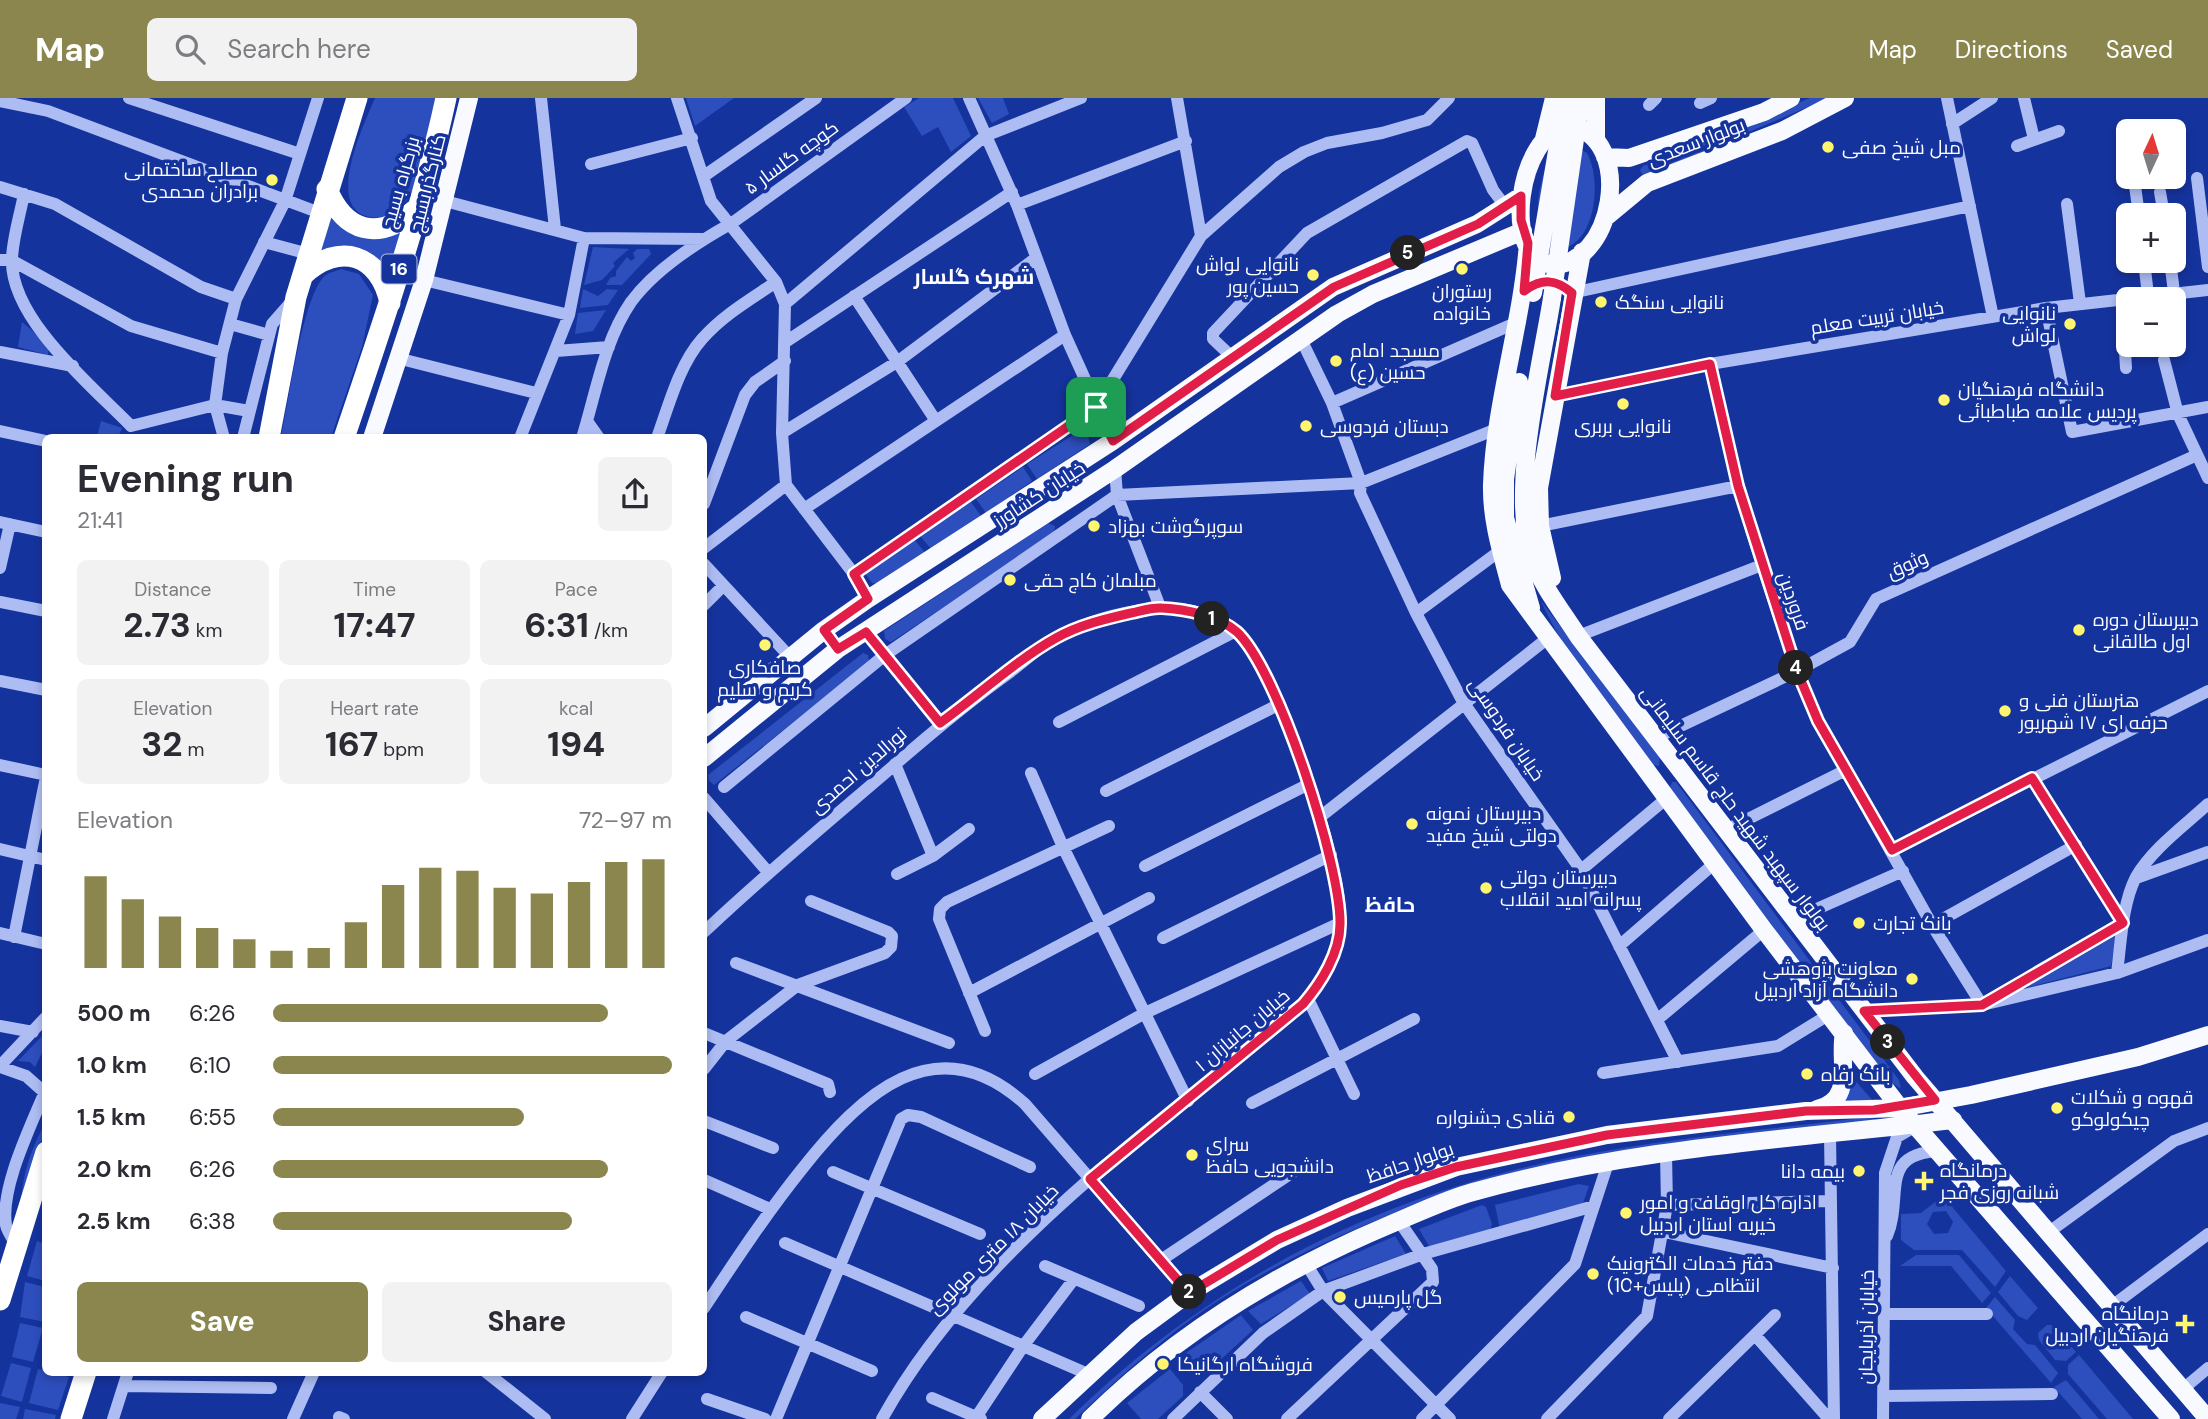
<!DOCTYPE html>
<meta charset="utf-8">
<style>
:root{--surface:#fff;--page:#f2f2f3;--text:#2b2b33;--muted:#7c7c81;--accent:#8a864e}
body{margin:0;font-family:"DM Sans",Cairo,sans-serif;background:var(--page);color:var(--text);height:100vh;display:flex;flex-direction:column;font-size:26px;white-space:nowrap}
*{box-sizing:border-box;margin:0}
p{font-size:23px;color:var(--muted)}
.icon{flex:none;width:38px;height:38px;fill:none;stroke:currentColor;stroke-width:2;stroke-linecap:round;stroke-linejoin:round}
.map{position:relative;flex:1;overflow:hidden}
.details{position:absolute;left:42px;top:336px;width:665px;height:942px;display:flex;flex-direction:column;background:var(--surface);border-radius:10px;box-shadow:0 4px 10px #0003}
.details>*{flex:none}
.needle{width:46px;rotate:4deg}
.buttons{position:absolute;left:2116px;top:21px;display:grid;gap:14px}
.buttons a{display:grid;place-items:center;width:70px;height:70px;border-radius:10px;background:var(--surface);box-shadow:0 4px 10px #0003;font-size:35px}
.pin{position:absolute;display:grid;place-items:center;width:60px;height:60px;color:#fff;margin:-30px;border-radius:14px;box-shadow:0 4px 10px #0006}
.km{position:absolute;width:35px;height:35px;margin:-18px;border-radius:50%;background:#222;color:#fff;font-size:19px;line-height:35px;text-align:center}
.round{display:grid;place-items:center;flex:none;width:74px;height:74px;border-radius:10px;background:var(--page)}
.overview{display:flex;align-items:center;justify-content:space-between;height:119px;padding:0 35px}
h1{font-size:38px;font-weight:700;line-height:52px}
.stats{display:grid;grid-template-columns:repeat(3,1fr);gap:10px;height:119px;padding:7px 35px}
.stats div{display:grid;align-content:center;border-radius:10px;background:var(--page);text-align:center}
.stats b{font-size:35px;font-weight:700}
.stats small{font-size:19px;font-weight:400}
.stats p{font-size:19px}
.chart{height:196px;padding:14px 35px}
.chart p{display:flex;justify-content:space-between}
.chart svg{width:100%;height:126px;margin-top:7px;stroke:var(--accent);stroke-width:6}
.primary-button{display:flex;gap:14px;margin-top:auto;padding:14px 35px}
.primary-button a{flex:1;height:80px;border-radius:10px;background:var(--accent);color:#fff;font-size:28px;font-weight:700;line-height:80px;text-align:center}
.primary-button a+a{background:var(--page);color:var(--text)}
ul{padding:0 35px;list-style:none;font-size:23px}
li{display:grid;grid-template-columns:112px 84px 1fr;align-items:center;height:52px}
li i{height:18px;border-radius:9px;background:var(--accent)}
header{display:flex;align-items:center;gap:42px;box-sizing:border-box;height:98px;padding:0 35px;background:var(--accent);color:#fff}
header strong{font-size:33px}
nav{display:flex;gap:38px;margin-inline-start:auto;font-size:24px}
.search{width:490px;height:63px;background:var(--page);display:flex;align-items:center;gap:18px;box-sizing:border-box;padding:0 24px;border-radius:10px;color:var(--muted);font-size:26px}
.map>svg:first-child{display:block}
.green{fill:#2d4ebd;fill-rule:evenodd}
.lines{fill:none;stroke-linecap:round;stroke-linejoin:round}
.minor{stroke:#adbdf3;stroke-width:12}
.major{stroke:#f9faff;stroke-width:18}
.highway{stroke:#fff;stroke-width:21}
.major-bridge{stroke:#f9faff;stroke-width:18}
.route-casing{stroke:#fff;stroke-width:14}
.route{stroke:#e11d48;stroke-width:9}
.poi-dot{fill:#fff56f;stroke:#15339d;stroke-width:2.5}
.labels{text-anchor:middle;stroke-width:7;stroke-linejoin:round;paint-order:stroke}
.shield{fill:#15339d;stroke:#b9c2e2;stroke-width:2}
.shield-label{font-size:18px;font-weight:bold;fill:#fff}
.street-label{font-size:19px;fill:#fff;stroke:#15339d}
.poi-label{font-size:19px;fill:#fff;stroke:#15339d;text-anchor:start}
.neighbourhood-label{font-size:21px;font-weight:bold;fill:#fff;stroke:#15339d}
</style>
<header>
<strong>Map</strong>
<div class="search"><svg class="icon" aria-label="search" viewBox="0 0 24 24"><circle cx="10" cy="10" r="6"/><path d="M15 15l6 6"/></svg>Search here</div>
<nav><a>Map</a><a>Directions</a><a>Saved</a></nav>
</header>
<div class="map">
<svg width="2208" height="1321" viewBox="0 0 2208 1321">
<rect width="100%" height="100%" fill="#15339d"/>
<path class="green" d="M375,0h62c-7,28 -16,91 -37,111 -7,7 -20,10 -30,8 -47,-8 -5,-95 5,-119z
M686,0h48l-39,28z
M919,0h34l18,38 -20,16 -13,-25 -16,9 -18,-29z
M978,0h25l6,16 -17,9z
M1810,0h19l-179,76h-8l-2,-4 3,-4z
M1581,52l6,3c17,30 7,107 -40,95 -12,-27 -11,-47 -3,-76l3,-6z
M330,112c24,33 34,32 71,19l-13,46 -71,-20z
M593,149l36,2 -16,14 2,3 -13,14 -18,5z
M637,151h12l2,5 -29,31h-16l4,-7 6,-2v-5l11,-14 4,4 4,-3 -2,-5z
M341,171l18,5 14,21 -11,52 -31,90h-50c7,-31 22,-145 45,-162 4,-3 11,-4 15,-6z
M583,191l15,7 9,-7 11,1 -10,15 -28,3z
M606,212l-13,21 -18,3 3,-21z
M22,224l27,23 -1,10 -30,-8z
M101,323l21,7 -4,9h-21z
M1086,329l4,17 -53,35 -10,-15z
M1023,369l9,14 -46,32 -10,-14z
M971,404l10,14 -49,34 -12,-14z
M1048,425l7,3 -1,8 -163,108 -6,-3 -1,-8z
M914,441l12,15 -48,30 -6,-1 -7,-10z
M1541,503l119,156 -1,9 -6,-1c-37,-54 -86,-104 -112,-164z
M863,555l5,2 1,7 -155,123 -5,-4 -1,-6z
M1672,684h4l223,298 2,9 -10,-7 -163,-212 -58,-83z
M2117,837l-6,31 -86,22z
M45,935v14l-10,20 -5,-5 -12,-1z
M1852,979l21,24 -31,2z
M1870,1019l8,4 -416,67c-91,32 -185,71 -265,127 -43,31 -83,67 -122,104h-6c143,-140 312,-225 508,-263 97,-19 196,-27 293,-39z
M45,1025v6l-24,80c0,-31 9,-58 24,-86z
M1579,1086l10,2 -7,20 -82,23 -5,-24z
M1943,1098l63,75 -11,16 -33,-37h-48l-13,-10v-26l20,-1zM1946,1113l7,11 -5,11 -14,1 -7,-10 6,-12z
M1482,1107l4,2 6,17 -2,7 -60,17 -11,-19z
M1395,1138l11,18 -78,27 -6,-13z
M37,1143l8,3v37l-18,-5z
M1916,1157h43l32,38 -9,10 -31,-37h-51z
M2010,1178l28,32 -11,12 -9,-4 -20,-24z
M1301,1183l9,13 -49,30 -13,-13z
M25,1184l20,5v35l-25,-5z
M1995,1199l20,23 -2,9 14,15 8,1 23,28 -7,10 -65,-75z
M1241,1217l12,15 -49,45 -18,-22z
M20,1225l23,5 -10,34 -21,-5z
M2047,1227h5l24,27 -10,9 -11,-1 -16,-20 -1,-7z
M2079,1257l54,64h-26l-39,-45v-9z
M11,1265l20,5 -9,34 -21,-6z
M38,1271l31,8 -11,33 -29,-7z
M1170,1271l13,16v11l-25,23h-17l-14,-16z
M2066,1282l33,39h-17l-28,-32z
M0,1305l20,4 -4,12h-16z
M25,1311l31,6 -1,4h-32z"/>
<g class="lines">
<path class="minor" d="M129,0l171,56
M541,0l14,131
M677,0l34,103 65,81 9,22 -3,129 4,52 68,89 14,25
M969,0l48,107 48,130 48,106
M1177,0l24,138
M1947,0l46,219
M2024,0l10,41
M0,3l48,10 272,102
M1700,5l11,-5
M1649,7l7,-7
M1952,26l40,-26
M2017,48l42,-15
M591,66l101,-26
M704,78l112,-78
M2197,80l11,89
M2135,88l4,29
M0,89l55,17 146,83 35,12
M2160,94l4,23
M24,96c-4,21 -11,43 -12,64 -3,60 80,128 119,168
M445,103l139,37 120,1
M2067,106l13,99
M1017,107l169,-64
M264,144l45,12
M0,162h11l120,66 91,27
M2144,163l4,34
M2170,163l4,31
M424,182l145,35
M1572,195l398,-87
M854,198l82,125
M2122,200l4,70
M785,206l200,-168 96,-38
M2046,210l26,124 136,-25
M230,226l39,11
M1301,241l31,64 29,80 -1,10 56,120 47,89 118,168 97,192
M787,243l225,-149
M556,253l53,-4
M0,254l73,14
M1231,258l-18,-17v-6l94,-100 160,-92 5,2 21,47 12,16
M401,261l135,34
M2164,262l14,54 30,64
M1710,266l28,122 24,79 35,106 21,50 114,204 50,80 141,-82 -91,-145
M1555,298l155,-32 336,-56 162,-18
M1332,305l188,-82
M587,323l12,17
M131,328l84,-21 34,6
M0,333l46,10
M782,335l115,-71 139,-104
M224,340l-9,-33 7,-52 14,-54 49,-98 33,-103
M243,340l29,-114 21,-24
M520,340l49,-123 15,-77
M582,340c14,-45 22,-97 49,-136 24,-33 65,-59 101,-79l174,-125
M657,340c12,-33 22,-73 45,-99 21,-24 49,-40 74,-57
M1115,371l2,26 43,112
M704,406l41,-109 10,-13 30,-21
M804,411l261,-174
M0,424l46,10
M1540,428l198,-40
M704,450l82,-63
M704,466l86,93
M0,470l10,-44
M854,476l242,-167 105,-171 78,-69 25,-15 23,-9 55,-10 45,-13 22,-22
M0,504l46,9
M704,507l19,-19
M1416,515l85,-63
M866,534l74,91
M1578,538l184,-71
M0,583l46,9
M1059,624l177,-91
M1655,640l142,-67 53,-29 26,-43 321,-144
M895,666l38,92 -36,18
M0,667l46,10
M1031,675l32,74 125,254
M724,689l161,-132 232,-160 244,-12 138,-55
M1106,693l172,-86
M704,700l64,74
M1320,719l228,-179
M1726,732l120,-60
M0,751l46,11
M1892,752l316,-159
M933,758l36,-27
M1145,768l164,-82
M1581,772l86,-72
M2136,780l72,-26
M1794,821l109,-48
M1932,827l144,-80
M704,834c60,-57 124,-110 187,-164 39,-34 77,-66 119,-96 15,-11 30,-26 47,-35 50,-25 127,-45 176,-8 30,23 66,124 78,161 12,37 37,113 27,150 -7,24 -19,45 -35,64 -147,123 -327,245 -421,415
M0,835l46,11
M14,839l32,-160
M1163,840l168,-83
M1619,848l97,-84
M736,865l213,80
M2117,875c4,-30 5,-69 19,-96 16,-28 48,-51 72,-73
M969,895l180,-95
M1308,901l46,95
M1864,913l118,-6 135,-32 91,-33
M1658,921l106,-89
M0,928l33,6
M985,933l-46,-112 1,-10 7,-7 162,-76
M704,935l124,51 2,8
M0,968l46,-49
M0,969l26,9 18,16
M704,971l22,-28 72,-56 87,-32 6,-6 1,-11 -4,-4 -77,-31
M1603,975l175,-27 52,-32
M1035,976l110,-61 195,-90
M1252,1005l162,-84
M704,1023l69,27
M1830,1036l4,285
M833,1074l147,62
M704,1082l66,29
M1667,1107l164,-4
M1664,1134l169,36
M2049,1134l125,-91 34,-13
M1887,1138c17,-40 -10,-83 54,-85
M785,1145l303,131
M16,1146c-4,-6 -9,-13 -10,-19 -6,-38 26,-101 40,-136
M1161,1162l132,-88
M1305,1164l18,29 127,128
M1045,1168l94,40
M2112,1208l96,-72
M704,1210c31,-47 62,-94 98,-139 58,-74 134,-146 223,-65l164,189
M1886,1216h101
M746,1219l126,54
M1755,1237l74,84
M486,1274l59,47
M124,1288l147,2
M2183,1291l25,-21
M1200,1294l27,27
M1884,1298l168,-2
M932,1300l49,21
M707,1301l58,20
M339,1319l5,2
M113,1321l15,-47
M293,1321l21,-47
M632,1321l30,-47
M776,1321l125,-300 7,-4 13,2 109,50
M975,1321l49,-74 50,-66
M1173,1321l90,-86 60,-42 100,-37 171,-48
M1287,1321l146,-137 -1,-13 -33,-48
M1422,1321l153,-155 34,-104
M1547,1321l100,-103 20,-111 -1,-51
M1669,1321l106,-104
M1883,1321l2,-246 12,-36 17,-10"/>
<path class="major" d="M1596,0v43
M1568,27c70,11 45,147 -19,139 -47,-6 -32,-129 19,-139z
M1544,41l10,-41
M1605,59l24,1 135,-46 27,-14
M1606,119l41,-34 135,-52 63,-33
M1528,145c-6,81 -33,160 -36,241 -1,34 9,67 18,101l254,345 136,178 271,311
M1552,200c-11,70 -43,194 -20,259 9,28 30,54 46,79l337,441 293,342
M1519,284l-14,97v39l26,90
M372,340l52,-158 45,-182
M1552,480l-12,-52 -1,-38 43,-236
M704,630l120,-98 44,-31 245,-158 220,-154 144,-63 44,-28
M704,660l134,-109 277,-180 222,-155 36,-20 150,-63
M1817,1011c39,-9 21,-49 27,-76
M1042,1321l94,-87 53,-39 88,-53 70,-32 109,-41 151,-32 199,-24 94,-3 71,-13 167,-38 70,-22
M1090,1321c87,-86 187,-147 299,-194 27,-11 55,-25 84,-33 156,-44 320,-53 480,-72"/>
<path class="highway" d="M327,91c18,44 52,52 88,21
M303,177c36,-34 77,-21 87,28
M269,340l27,-141 61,-199
M344,340c38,-112 77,-225 102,-340
M0,1202l46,-148
M71,1321l15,-47"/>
<path class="major-bridge" d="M1533,195l33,-195
M1552,200l29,-200"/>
</g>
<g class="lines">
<defs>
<path id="route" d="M1521,98v24l7,23 -4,48c18,-13 32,-12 48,2l-17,103 155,-32 28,122 59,185 21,50 74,129 140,-72 91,145 -141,82 -118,6 71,89 -61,10 -68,1 -199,24 -151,32 -55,18 -124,55 -88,53 -99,-114 213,-175c18,-21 37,-51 37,-80 1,-58 -62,-254 -103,-292 -18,-16 -52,-23 -75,-24 -10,-1 -21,3 -31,5 -26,6 -52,12 -75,25 -38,21 -80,59 -116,85l-74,-91 -28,17 -14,-19 44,-31 -14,-25 242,-167 17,34 221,-154 144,-63z"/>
</defs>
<use href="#route" class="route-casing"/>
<use href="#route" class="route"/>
</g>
<g class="poi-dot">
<circle cx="1828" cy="49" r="7"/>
<circle cx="272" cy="82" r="7"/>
<circle cx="1462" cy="171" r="7"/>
<circle cx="1313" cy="177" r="7"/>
<circle cx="1601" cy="204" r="7"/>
<circle cx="2070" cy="226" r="7"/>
<circle cx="1336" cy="263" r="7"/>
<circle cx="1944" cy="302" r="7"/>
<circle cx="1623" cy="306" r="7"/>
<circle cx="1306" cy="328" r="7"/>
<circle cx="1094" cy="428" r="7"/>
<circle cx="1010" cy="482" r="7"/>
<circle cx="2079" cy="532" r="7"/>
<circle cx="765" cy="547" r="7"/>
<circle cx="2005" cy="613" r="7"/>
<circle cx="1412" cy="726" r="7"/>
<circle cx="1486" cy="790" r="7"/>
<circle cx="1859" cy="825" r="7"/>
<circle cx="1912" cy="881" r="7"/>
<circle cx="1807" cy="976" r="7"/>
<circle cx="2057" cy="1010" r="7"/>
<circle cx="1569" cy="1019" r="7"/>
<circle cx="1192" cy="1057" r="7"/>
<circle cx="1859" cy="1073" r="7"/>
<path d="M1920.5 1072.5h7v7h7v7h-7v7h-7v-7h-7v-7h7z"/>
<circle cx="1626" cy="1115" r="7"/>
<circle cx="1593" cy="1176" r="7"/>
<circle cx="1340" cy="1199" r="7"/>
<path d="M2181.5 1215.5h7v7h7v7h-7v7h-7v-7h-7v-7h7z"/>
<circle cx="1163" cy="1266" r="7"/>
</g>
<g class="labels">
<rect class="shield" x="381.5" y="156.5" width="35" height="29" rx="5"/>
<g class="shield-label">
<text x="399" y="177">16</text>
</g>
<g class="street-label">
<text transform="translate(1696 44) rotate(-21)" y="7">بولوار سعدی</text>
<text transform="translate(791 59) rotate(-36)" y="7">کوچه گلسار ۵</text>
<text transform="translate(400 84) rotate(-74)" y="7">بزرگراه بسیج</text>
<text transform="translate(427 85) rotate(-76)" y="7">کنارگذر بسیج</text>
<text transform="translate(1877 219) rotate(-9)" y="7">خیابان تربیت معلم</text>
<text transform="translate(1039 396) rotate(-33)" y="7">خیابان کشاورز</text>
<text transform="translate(1907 466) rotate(-24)" y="7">وثوق</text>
<text transform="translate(1794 503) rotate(71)" y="7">فروردین</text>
<text transform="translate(1507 631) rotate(56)" y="7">خیابان فردوسی</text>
<text transform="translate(858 672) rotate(-41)" y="7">نورالدین احمدی</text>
<text transform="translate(1736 710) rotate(53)" y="7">بولوار سپهبد شهید حاج قاسم سلیمانی</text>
<text transform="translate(1242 932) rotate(-40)" y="7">خیابان جانبازان ۱</text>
<text transform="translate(1410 1064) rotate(-19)" y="7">بولوار حافظ</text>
<text transform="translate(993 1151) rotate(-45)" y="7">خیابان ۱۸ متری مولوی</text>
<text transform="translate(1866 1229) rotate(-89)" y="7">خیابان آذربایجان</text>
</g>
<g class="poi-label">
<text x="1842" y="56">مبل شیخ صفی</text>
<text x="258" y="78" text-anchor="end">مصالح ساختمانی<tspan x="258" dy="22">برادران محمدی</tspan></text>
<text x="1299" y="173" text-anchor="end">نانوایی لواش<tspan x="1299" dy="22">حسین پور</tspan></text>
<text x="1462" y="200" text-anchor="middle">رستوران<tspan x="1462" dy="22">خانواده</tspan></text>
<text x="1615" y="211">نانوایی سنگک</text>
<text x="2056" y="222" text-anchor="end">نانوایی<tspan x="2056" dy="22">لواش</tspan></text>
<text x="1350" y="259">مسجد امام<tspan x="1350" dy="22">حسین (ع)</tspan></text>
<text x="1958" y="298">دانشگاه فرهنگیان<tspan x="1958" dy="22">پردیس علامه طباطبائی</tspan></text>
<text x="1320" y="335">دبستان فردوسی</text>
<text x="1623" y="335" text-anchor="middle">نانوایی بربری</text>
<text x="1108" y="435">سوپرگوشت بهزاد</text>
<text x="1024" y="489">مبلمان کاج حقی</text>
<text x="2093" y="528">دبیرستان دوره<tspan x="2093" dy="22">اول طالقانی</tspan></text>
<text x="765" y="576" text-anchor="middle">صافکاری<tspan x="765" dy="22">کریم و سلیم</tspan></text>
<text x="2019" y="609">هنرستان فنی و<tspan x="2019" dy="22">حرفه ای ۱۷ شهریور</tspan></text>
<text x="1426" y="722">دبیرستان نمونه<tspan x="1426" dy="22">دولتی شیخ مفید</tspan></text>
<text x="1500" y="786">دبیرستان دولتی<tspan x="1500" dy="22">پسرانه امید انقلاب</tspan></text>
<text x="1873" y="832">بانک تجارت</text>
<text x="1898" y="877" text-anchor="end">معاونت پژوهشی<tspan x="1898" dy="22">دانشگاه آزاد اردبیل</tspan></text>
<text x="1821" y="983">بانک رفاه</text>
<text x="2071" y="1006">قهوه و شکلات<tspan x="2071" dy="22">چیکولوکو</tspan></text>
<text x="1555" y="1026" text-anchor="end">قنادی جشنواره</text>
<text x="1206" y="1053">سرای<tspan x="1206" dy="22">دانشجویی حافظ</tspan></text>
<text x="1940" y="1079">درمانگاه<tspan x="1940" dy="22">شبانه روزی فجر</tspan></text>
<text x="1845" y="1080" text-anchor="end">بیمه دانا</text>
<text x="1640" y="1111">اداره کل اوقاف و امور<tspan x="1640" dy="22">خیریه استان اردبیل</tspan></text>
<text x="1607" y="1172">دفتر خدمات الکترونیک<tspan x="1607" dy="22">انتظامی (پلیس+10)</tspan></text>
<text x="1354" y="1206">گل پارمیس</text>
<text x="2169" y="1222" text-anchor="end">درمانگاه<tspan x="2169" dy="22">فرهنگیان اردبیل</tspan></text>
<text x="1177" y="1273">فروشگاه ارگانیکا</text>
</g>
<g class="neighbourhood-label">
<text x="974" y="186">شهرک گلسار</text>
<text x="1390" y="814">حافظ</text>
</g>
</g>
</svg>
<div class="buttons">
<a><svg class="needle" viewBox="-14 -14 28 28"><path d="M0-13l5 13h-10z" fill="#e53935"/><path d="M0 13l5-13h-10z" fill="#7c7c81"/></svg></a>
<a>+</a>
<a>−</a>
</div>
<div class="pin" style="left:1096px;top:309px;background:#1e9e55"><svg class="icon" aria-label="arrive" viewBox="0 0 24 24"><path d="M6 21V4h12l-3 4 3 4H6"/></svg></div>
<b class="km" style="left:1212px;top:521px">1</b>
<b class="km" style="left:1189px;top:1194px">2</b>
<b class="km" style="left:1888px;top:944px">3</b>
<b class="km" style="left:1796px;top:570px">4</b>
<b class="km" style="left:1408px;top:155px">5</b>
<section class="details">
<div class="overview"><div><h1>Evening run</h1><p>21:41</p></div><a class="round"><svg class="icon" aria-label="share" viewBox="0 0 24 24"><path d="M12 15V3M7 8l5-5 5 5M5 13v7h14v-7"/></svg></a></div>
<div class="stats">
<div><p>Distance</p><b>2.73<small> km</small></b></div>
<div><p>Time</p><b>17:47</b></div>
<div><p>Pace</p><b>6:31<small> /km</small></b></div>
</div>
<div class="stats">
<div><p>Elevation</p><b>32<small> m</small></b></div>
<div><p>Heart rate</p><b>167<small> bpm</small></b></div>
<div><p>kcal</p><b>194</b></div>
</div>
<div class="chart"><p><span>Elevation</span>72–97 m</p>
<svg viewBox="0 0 160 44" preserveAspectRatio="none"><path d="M5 44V12M15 44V20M25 44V26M35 44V30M45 44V34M55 44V38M65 44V37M75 44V28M85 44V15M95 44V9M105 44V10M115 44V16M125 44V18M135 44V14M145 44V7M155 44V6"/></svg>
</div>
<ul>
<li><b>500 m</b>6:26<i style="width:84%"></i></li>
<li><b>1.0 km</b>6:10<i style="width:100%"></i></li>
<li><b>1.5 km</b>6:55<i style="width:63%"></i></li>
<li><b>2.0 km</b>6:26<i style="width:84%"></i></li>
<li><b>2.5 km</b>6:38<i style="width:75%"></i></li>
</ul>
<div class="primary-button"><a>Save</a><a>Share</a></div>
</section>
</div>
